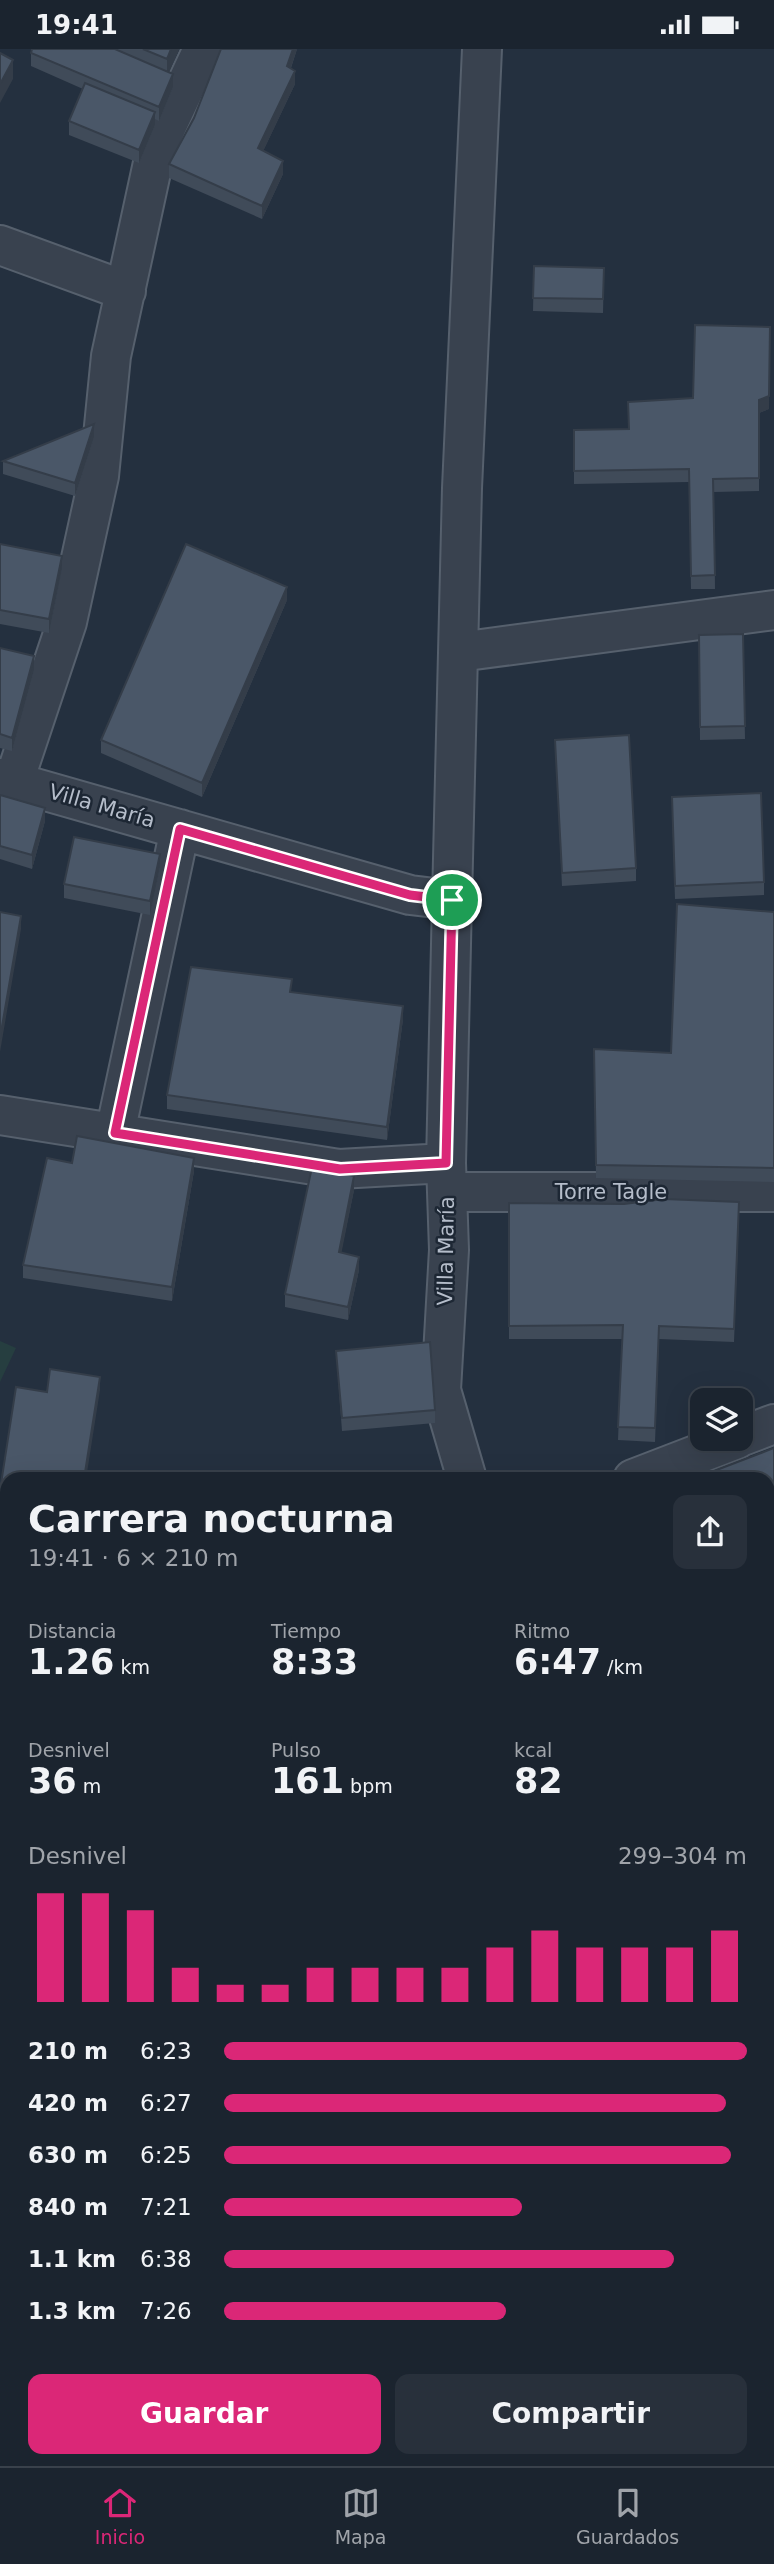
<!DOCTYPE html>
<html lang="es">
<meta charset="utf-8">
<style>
:root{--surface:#1b242f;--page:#28303b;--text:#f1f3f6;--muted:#a0a4aa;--line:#39414b;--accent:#db2777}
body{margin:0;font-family:"DejaVu Sans",sans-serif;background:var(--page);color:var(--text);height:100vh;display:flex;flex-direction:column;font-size:26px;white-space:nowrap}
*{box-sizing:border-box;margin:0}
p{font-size:23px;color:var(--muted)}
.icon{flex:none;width:38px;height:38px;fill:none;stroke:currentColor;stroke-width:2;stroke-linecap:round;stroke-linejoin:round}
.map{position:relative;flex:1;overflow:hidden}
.drawer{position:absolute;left:0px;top:1423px;width:775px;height:996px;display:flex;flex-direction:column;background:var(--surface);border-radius:21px 21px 0 0;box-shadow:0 7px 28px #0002,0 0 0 2px var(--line)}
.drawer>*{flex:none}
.fabs{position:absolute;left:690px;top:1339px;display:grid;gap:14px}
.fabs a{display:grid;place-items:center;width:63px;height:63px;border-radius:14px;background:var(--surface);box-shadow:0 7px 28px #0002,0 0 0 2px var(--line);font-size:35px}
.pin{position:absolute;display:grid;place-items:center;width:60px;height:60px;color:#fff;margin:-30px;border:4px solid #fff;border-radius:50%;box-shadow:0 2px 7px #0007}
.round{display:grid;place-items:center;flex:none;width:74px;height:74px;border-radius:14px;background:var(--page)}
.overview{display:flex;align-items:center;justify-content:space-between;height:119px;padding:0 28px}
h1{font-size:38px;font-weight:700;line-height:52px}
.figures{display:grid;grid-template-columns:repeat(3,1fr);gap:10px;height:119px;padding:7px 28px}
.figures div{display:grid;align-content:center}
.figures b{font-size:35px;font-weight:700}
.figures small{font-size:19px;font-weight:400}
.figures p{font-size:19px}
.chart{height:196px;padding:14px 28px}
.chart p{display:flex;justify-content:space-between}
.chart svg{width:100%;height:126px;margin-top:7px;stroke:var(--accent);stroke-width:6}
.cta{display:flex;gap:14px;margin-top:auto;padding:14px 28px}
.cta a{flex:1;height:80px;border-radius:14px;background:var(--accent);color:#fff;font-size:28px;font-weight:700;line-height:80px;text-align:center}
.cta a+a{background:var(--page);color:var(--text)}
ul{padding:0 28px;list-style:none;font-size:23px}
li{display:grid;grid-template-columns:112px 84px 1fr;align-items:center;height:52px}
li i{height:18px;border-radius:9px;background:var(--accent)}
.status{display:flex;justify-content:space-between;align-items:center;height:49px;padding:0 35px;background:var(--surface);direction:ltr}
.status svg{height:19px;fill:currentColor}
.menu{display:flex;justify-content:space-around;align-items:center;height:98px;border-top:2px solid var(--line);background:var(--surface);font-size:19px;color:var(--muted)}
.menu a{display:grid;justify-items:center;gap:4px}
.menu .selected{color:var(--accent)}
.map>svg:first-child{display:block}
.green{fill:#263e40}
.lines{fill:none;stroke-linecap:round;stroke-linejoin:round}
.minor-casing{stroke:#56606d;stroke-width:42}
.minor{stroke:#39424f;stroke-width:38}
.wall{fill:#404b59}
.shaded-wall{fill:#343d49}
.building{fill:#4a5768;stroke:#343d49;stroke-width:2}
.route-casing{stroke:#fff;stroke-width:14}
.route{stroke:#db2777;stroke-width:9}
.labels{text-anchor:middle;stroke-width:5;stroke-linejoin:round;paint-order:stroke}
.street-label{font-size:21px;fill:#b5bdca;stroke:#1d2734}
</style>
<div class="status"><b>19:41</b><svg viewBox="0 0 49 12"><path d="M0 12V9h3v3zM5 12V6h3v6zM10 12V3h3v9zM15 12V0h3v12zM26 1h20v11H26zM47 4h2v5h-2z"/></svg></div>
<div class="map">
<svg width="774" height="2417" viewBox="0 0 774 2417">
<rect width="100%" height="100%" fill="#24303f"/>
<path class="green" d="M0,1292l16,7 -16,34z"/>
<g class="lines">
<defs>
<path id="minor" d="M0,196l126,46
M459,603l315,-42
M0,729l410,117 42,5 -6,263 3,87 -8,140 26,89
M14,732l53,-159 32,-146 12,-120 45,-207 47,-100
M452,851l10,-412 20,-439
M0,1066l339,54 107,-6
M115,1084l65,-304
M447,1143h327
M740,1388l34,-13
M633,1430l104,-40
M768,1692l6,-2
M0,1758l7,1
M768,1873l6,1
M0,1987l7,-3"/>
</defs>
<use href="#minor" class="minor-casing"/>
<use href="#minor" class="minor"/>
</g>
<path class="wall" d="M32,0h147l-10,23 4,15 -14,34 -4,-2v6l-16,38 -70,-28v-14l14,-32 -52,-23v-13z
M297,0l-6,19 4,16 -32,67 20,23 -21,45 -93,-41v-14z
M534,217l70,2 -1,45 -70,-2z
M769,360l-10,4v78l-45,1 1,97h-24l-2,-107 -115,2v-54l55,-1z
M94,388l-19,59 -72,-22v-13z
M0,495l62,25 -13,64 -49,-9z
M287,551l-85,197 -101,-44v-13z
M743,585l2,105 -45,1 -1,-105z
M0,599l34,22 -22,81 -12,-3z
M555,691l81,128v13l-74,5z
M0,746l45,26 -13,48 -32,-10z
M672,761l92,72v13l-89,4z
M160,818l-10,48 -86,-17v-14z
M774,863v270l-178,-4 -2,-129 77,4z
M292,944l111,26 -16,121 -220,-31v-14z
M72,1114l122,8 -22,130 -149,-23v-13z
M354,1141l-13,62 18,18 -11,50 -63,-13v-13z
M509,1154l230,12 -5,127 -75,-3 -4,103 -37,-2 4,-101h-113z
M336,1302l99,59v13l-93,8z
M100,1341l-93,89v36l-7,-1v-24l47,-98z
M774,1745v106l-6,-1v-103h5z
M774,1934v137h-6v-88z
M768,2089l6,1v132l-6,-5z"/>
<path class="shaded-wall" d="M171,0h8l-12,28v-18z
M293,0h4l-10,30v-13z
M13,11v19l-13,24v-19z
M295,22v13l-37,78v-14z
M173,25v13l-14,34v-14z
M155,63v13l-16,38v-13z
M283,112v13l-21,45v-13z
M770,278l-1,82 -10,4v-13z
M94,375v13l-19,59v-13z
M62,507v13l-13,64v-14z
M287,538v13l-85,197v-14z
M34,607v14l-22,81v-13z
M45,759v13l-13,48v-14z
M160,805v13l-10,48v-14z
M21,867v13l-21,123v-14z
M403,957v13l-16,121v-13z
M194,1109v13l-22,130v-14z
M354,1127v14l-15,75v-13z
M359,1208v13l-11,50v-13z
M100,1328v13l-14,89h-2z
M774,1528v13l-6,2v-13z
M774,1664v14l-6,2v-13z
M7,2107v13l-7,3v-13z
M7,2189v13l-7,3v-13z
M336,2412h15l-6,5h-15z"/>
<path class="building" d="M32,0h83l58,25 -14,33 -128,-54z
M143,0h28l-4,10z
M221,0h72l-6,17 8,5 -37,77 25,13 -21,45 -93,-42 25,-46z
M0,4l13,7 -13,24z
M85,34l70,29 -16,38 -70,-29z
M534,217l70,2 -1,31 -70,-1z
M695,276l75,2 -1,69 -10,4v78l-46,1 2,96 -24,1 -2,-107 -115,2v-41l55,-1 -1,-27 65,-4z
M94,375l-19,59 -72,-22z
M0,495l62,12 -13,63 -49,-9z
M186,495l101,43 -85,196 -101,-43z
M743,585l2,92 -45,1 -1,-92z
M0,599l34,8 -22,82 -12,-4z
M629,686l7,133 -74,5 -7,-133z
M761,744l3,89 -89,4 -3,-89z
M0,746l45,13 -13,47 -32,-9z
M74,788l86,17 -10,47 -86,-17z
M677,855l97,8v256l-178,-3 -2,-116 77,4z
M0,863l21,4 -21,122z
M191,918l101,12 -2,13 113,14 -16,121 -220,-32z
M77,1087l117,22 -22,129 -149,-22 24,-107 25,5z
M312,1118l42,9 -15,76 20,5 -11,50 -63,-13z
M664,1150l75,3 -5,127 -75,-3 -4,102 -37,-1 5,-102 -114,1v-123l115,1z
M430,1293l5,68 -93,8 -6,-67z
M50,1320l50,8 -16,102h-77v23l-7,-1v-11l16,-103 31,5z
M774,1399v129l-6,2v-100h-75z
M768,1583l6,16v65l-6,3z
M774,1745v93l-6,-2v-89h5z
M774,1934v124l-6,-1v-74z
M1,2020l6,19v68l-7,3v-89z
M768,2089l6,1v118l-6,-4z
M7,2122v67l-7,3v-67z
M0,2382l7,2v28h7l-1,5h-13z
M188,2412h148l-6,5h-147z"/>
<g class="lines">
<defs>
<path id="route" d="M180,780l230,66 42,5 -6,263 -106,6 -225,-36z"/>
</defs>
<use href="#route" class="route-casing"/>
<use href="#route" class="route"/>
</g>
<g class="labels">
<g class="street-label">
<text transform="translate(102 757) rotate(16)" y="7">Villa María</text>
<text x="611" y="1150">Torre Tagle</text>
<text transform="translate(446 1202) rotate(-89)" y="7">Villa María</text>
</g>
</g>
</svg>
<div class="fabs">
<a><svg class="icon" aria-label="layers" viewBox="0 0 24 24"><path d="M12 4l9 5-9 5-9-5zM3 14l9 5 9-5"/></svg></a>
</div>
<div class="pin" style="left:452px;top:851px;background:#1e9e55"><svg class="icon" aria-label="arrive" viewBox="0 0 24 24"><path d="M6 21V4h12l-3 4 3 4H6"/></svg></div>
<section class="drawer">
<div class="overview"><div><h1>Carrera nocturna</h1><p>19:41 · 6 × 210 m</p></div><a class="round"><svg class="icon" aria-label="share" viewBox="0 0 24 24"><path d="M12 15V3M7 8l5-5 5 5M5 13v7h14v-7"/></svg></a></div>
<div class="figures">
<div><p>Distancia</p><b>1.26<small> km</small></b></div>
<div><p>Tiempo</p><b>8:33</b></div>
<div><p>Ritmo</p><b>6:47<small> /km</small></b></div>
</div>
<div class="figures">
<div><p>Desnivel</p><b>36<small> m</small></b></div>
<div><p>Pulso</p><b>161<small> bpm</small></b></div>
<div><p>kcal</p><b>82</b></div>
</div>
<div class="chart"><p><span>Desnivel</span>299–304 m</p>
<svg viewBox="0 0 160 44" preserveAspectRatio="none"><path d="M5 44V6M15 44V6M25 44V12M35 44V32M45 44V38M55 44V38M65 44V32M75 44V32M85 44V32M95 44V32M105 44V25M115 44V19M125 44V25M135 44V25M145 44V25M155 44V19"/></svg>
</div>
<ul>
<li><b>210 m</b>6:23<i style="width:100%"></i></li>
<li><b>420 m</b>6:27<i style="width:96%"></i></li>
<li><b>630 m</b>6:25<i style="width:97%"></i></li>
<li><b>840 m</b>7:21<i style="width:57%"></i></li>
<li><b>1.1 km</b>6:38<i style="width:86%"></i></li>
<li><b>1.3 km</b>7:26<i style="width:54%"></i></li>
</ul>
<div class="cta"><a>Guardar</a><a>Compartir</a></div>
</section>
</div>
<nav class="menu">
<a class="selected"><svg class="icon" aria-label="home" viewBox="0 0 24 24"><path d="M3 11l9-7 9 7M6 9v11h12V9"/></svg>Inicio</a>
<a><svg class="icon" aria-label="map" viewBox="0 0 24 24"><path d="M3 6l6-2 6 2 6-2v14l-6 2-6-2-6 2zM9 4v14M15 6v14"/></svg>Mapa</a>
<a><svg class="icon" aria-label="saved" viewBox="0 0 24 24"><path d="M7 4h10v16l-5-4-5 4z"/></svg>Guardados</a>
</nav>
